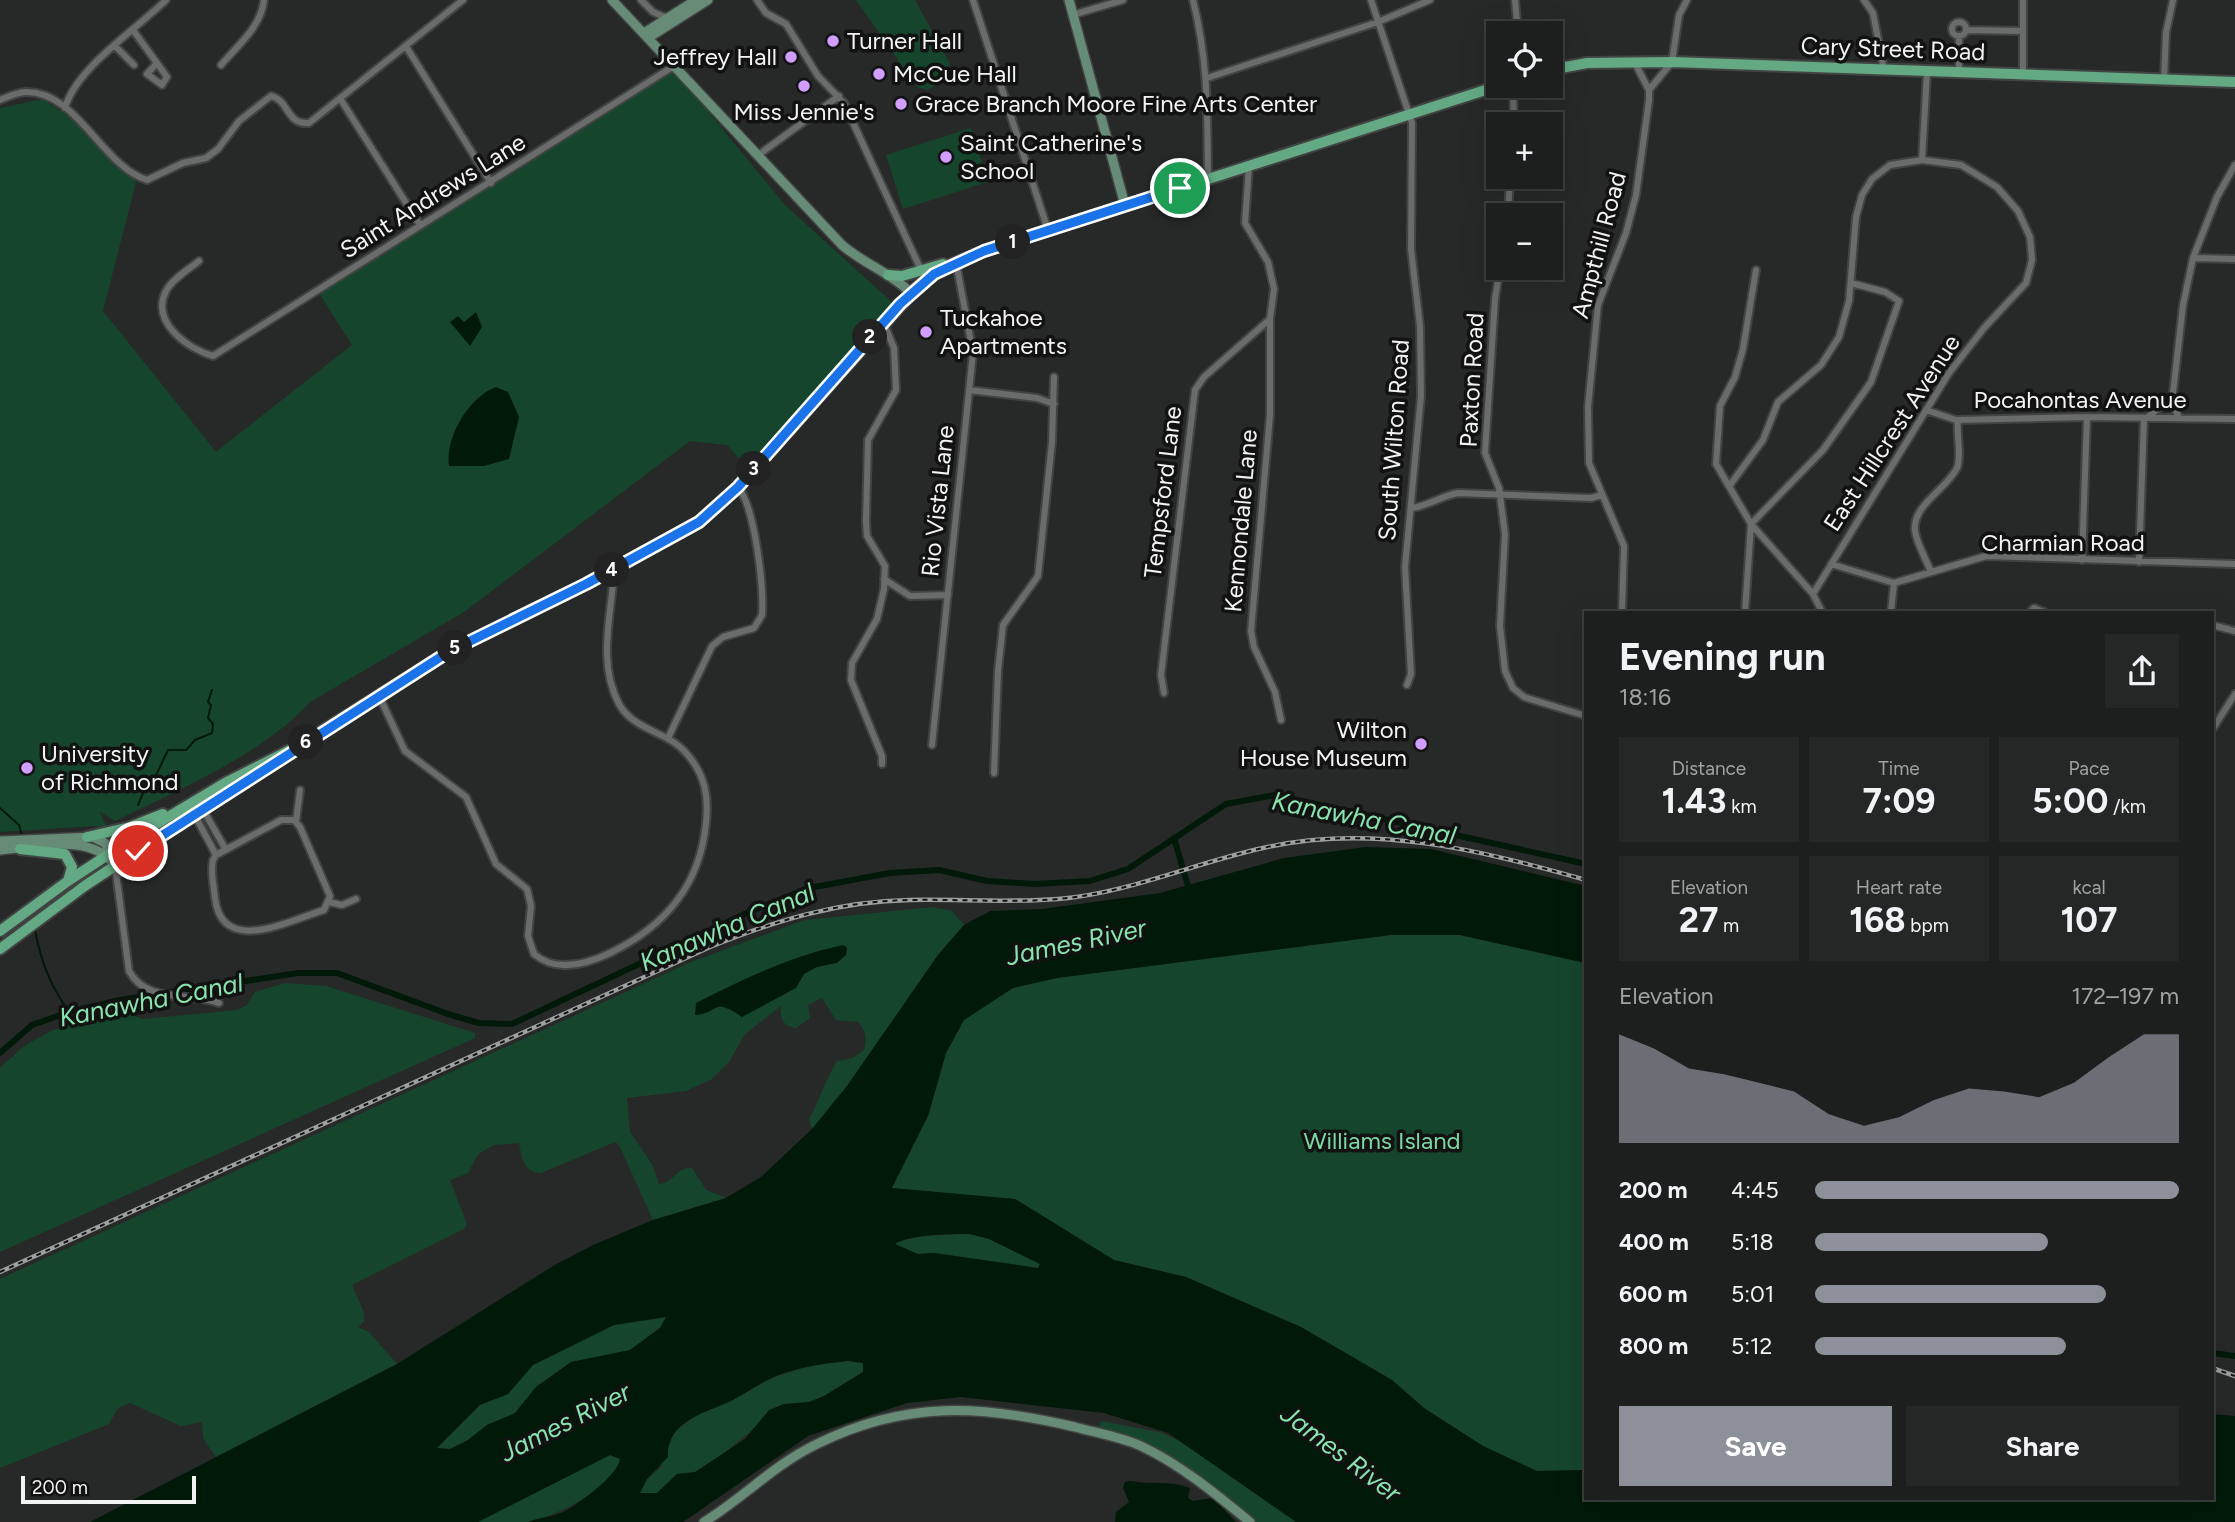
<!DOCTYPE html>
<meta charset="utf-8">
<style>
:root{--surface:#1d1f1e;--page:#252727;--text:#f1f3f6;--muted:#a0a2a4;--line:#3b3d3c;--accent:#8c9099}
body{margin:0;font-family:Figtree,sans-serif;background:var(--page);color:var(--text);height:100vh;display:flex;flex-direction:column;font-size:26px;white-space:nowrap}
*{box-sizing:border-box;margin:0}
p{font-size:23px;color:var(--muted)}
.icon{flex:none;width:38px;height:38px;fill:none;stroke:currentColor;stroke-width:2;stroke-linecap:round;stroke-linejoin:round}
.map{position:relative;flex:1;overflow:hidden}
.sheet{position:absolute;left:1584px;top:611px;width:630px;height:889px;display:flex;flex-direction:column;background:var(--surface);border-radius:0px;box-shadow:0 7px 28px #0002,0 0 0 2px var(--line)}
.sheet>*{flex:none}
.controls{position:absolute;left:1486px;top:21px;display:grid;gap:14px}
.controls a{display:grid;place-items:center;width:77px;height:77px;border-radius:0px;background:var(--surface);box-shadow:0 7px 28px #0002,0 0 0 2px var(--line);font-size:35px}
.scale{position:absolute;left:21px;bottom:18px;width:175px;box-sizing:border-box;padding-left:7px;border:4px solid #f2f4f3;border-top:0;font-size:19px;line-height:24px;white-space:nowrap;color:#f2f4f3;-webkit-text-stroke:5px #111211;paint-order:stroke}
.pin{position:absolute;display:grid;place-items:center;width:60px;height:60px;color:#fff;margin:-30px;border:4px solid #fff;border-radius:50%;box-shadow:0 2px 7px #0007}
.km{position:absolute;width:35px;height:35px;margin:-18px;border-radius:50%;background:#222;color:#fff;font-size:19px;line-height:35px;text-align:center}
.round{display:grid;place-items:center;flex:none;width:74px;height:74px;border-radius:0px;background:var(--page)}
.headline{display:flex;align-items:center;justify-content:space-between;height:119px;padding:0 35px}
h1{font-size:38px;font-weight:700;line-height:52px}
.metrics{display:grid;grid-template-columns:repeat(3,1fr);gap:10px;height:119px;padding:7px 35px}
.metrics div{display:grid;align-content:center;border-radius:0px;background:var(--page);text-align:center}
.metrics b{font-size:35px;font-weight:700}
.metrics small{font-size:19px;font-weight:400}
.metrics p{font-size:19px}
.chart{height:196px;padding:14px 35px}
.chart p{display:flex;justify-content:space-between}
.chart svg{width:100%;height:126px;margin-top:7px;fill:var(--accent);opacity:.7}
.button{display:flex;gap:14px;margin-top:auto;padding:14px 35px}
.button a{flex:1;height:80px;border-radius:0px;background:var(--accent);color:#fff;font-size:28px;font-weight:700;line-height:80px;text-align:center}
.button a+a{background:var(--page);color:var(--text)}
ul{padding:0 35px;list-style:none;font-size:23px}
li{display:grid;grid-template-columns:112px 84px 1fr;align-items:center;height:52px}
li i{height:18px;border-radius:9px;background:var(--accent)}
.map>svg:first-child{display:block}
.green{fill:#15462d}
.water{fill:#001909;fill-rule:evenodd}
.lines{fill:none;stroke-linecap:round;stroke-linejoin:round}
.stream{stroke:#001909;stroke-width:2}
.canal{stroke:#001909;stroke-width:6}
.street-casing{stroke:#424443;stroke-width:10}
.secondary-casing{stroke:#424443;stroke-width:12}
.primary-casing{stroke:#424443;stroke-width:14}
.street{stroke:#696c6a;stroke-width:6}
.secondary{stroke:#668b77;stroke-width:9}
.primary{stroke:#63aa84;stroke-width:10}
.rail-casing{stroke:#9ea09f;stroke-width:4.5}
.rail{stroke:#111211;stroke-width:2;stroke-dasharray:5;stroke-linecap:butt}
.route-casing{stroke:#fff;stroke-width:14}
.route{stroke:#1a73e8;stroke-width:9}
.poi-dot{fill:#d19dfe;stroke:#111211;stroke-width:2.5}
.labels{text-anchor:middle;stroke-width:7;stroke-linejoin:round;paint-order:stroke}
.poi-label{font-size:24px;fill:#f2f4f3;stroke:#111211;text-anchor:start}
.street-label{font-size:24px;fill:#f2f4f3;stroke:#111211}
.park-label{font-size:24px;fill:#7dd7a4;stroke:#111211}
.water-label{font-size:26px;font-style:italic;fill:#89e3af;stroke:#111211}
</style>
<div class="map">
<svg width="2235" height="1522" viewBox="0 0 2235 1522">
<rect width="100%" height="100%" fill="#272928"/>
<path class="green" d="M856,0h59l34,62c4,16 -9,20 -21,28l-11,-3z
M674,70l111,135 110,100 -149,161 -19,-21 -37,-4 -226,171 -154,90c-45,51 -134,89 -195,119l-16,-10 9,18 -14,-3 -94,6v-724l43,-9 23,16 70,67 -33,129 113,141 136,-107 -33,-52z
M971,128l17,54 -85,27 -17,-54z
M933,907l19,4 12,14 -26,30 -91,131 -35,43 -3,-10c11,-19 16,-39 28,-58l16,-3 11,-8c3,-12 2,-19 -6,-28l-22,-2 -14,-22 -14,7 2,13 -14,10c-14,-2 -16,-10 -15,-22l-36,28 -16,28 -17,17 -26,12 -59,7 3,34 22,32 7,20c15,-1 17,-17 33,-16l14,22 20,8 -73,22 -34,-75 -4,-3 -74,31c-18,-1 -19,-15 -22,-30l-25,2 -16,9 -10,19 -18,7 17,44 -3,5 -112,56 12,28v8l-6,6 11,5 28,32 -181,93 -13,-19 -1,-16 -21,4 -51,-23 -12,5 -9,16 -109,44v-189l691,-317 114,-42z
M1391,935h69l125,28v507l-48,1 -54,-25 -59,-38 -32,-28 -91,-53 -115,-50 -72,-17 -99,-61 -124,-11 37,-72 18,-63 18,-33 49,-32 44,-10z
M285,983l41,3 149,47v5l-475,214v-184l24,-22 27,-15 65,-22 27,10 94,-9 10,-5 8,-13z
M970,1234l19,5 51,25 -2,4 -7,-1 -97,-14 -16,1 -23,-10c18,-10 53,-9 75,-10z
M666,1317l-6,11 -30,22 -59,12 -35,25 -21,26 -28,12 -19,15 -18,9 -13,-1 43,-43 28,-11 25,-29 81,-40z
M847,1361l16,2v9l-39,24 -15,6 -25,2 -70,57 -19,11 -18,2 -20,19h-18l8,-14 13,-11 14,-35 20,-17 39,-16 41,-23 40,-12z
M1101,1421l58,11 30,13 68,50 15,3 24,20 -2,4h-39l-58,-48 -43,-27 -55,-20z
M610,1455l10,4c-5,29 -66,58 -92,63 -15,0 -35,0 -50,0z"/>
<path class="water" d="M476,312l6,15 -12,19 -20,-24 8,-6 6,6z
M496,387l12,5 11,25 -10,42 -25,7h-35c-4,-29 20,-69 47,-79z
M1366,847l65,2 154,37v77l-125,-28h-69l-334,43 -44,10 -49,32 -18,33 -18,63 -36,72 123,11 99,61 72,17 115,50 91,53 32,28 59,38 54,25 48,-1 1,28h626v-84l23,2v106h-939l-128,-89 -64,-20 -143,-16 -54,6 -99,33 -125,86h-155c12,-5 26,-5 37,-11 15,-8 53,-36 55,-52l-10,-4 -132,67h-388l307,-158 156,-98 40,-21 60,-25 73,-22 35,-21 51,-48 35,-43 91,-131 26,-30 26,-14 52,-2 118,-16 124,-35zM970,1234l19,5 51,25 -2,4 -7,-1 -97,-14 -16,1 -23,-10c16,-10 55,-10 75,-10zM666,1317l-6,11 -30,22 -59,12 -35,25 -21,26 -28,12 -19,15 -18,9 -13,-1 43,-43 28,-11 25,-29 81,-40zM847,1361l16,2v9l-39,24 -15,6 -25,2 -15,6 -24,29 -50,33 -18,2 -20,19h-17l7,-14 21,-22c-2,-36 37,-44 63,-56 14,-7 28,-18 43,-24 23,-10 48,-13 73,-16z
M843,945l4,2 -1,8 -9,8 -20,4 -13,7 -8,14 -54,29c-31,-21 -22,-3 -47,-2l1,-12c47,-24 95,-47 147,-58z
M1130,1481c19,4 41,-1 60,7l-2,10 5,3 20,-3 23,24h-121l1,-10 13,-10 -6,-14 2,-6z"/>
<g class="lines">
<path class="stream" d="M138,805l6,-14 6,-3 18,-38h18l9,-10 17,-7 1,-9 -5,-6 3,-13 -3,-3 4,-12
M0,808l19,17 3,10
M35,930c6,32 15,55 34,82"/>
<path class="canal" d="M1174,838l16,55
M0,1053l32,-28 37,-13 51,-12 178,-27h39l111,41 31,9 33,1 237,-112 60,-24 81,-15 49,-3 48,11 48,3 55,-3 38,-12 98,-65 49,-9 311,69
M2212,1353l23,3"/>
<defs>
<path id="street" d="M641,0l12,12 14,6
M757,0l9,13 20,11 32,52 26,27 77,167
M973,0l75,230
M1193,0c16,64 14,115 15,180
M1371,0l41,123 -1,126 9,77 1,70 -16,171 6,107 -4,11
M1515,0l3,33
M1864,0l9,13 11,57
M1072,15l51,-15
M1952 29a7 7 0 1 1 14 0a7 7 0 1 1-14 0Z
M133,30l34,47 -5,8 -15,-11 10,-11
M1966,30l57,1
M1959,36v36
M115,46l19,19
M407,48l84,135
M221,65c17,-20 40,-38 43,-65
M2023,75v-75
M1207,78l171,-56 52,-22
M2164,79l2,-46 7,-33
M1513,86l1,38
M1649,90l23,-28 7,-47 8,-15
M0,100c7,-3 18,-8 26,-8 51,-1 76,74 121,88l36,-17 23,-5 12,-9 21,-28 32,-25c18,4 15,29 38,27l154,-123
M341,100l79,125
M65,108c11,-40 72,-79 101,-108
M757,156l82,-60
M1922,160l5,-88
M1508,215l2,-38
M2193,258l42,1
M199,261c-10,8 -27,18 -33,30 -16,31 22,58 47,65l461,-290
M1500,268l-5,31 -10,154 14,35 6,46 -5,92 5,45 8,17 11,9 62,19
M1756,270l-13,79 -8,28 -15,29 -4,58 35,60 62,70 9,18
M1270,319v96l-19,216 3,16 21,45 6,28
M969,390l68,8 17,6
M1926,410l30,10 131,-3 148,2
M2148,417l24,-20
M2179,418l-7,-16 11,-97 10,-47 24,-61 18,-32
M1730,485l33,-45 15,-38 43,-37 18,-28 10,-36 7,-84 6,-22 10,-16 18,-14 32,-5 39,5 36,22 21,24 12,26 2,23 -6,23 -42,45 -35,45 -136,221
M1412,508c16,-2 29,-12 46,-15l133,5 11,-3
M1751,524l72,-74 48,-68 28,-81 -14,-9 -34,-9
M2082,560l5,-143
M2139,562l5,-144
M1831,564l63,19 92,-27 249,8
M1931,572c-5,-13 -14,-28 -16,-41 -3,-26 32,-42 42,-63 5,-12 -1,-34 1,-48
M884,579l26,17 38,-1
M1622,612l2,-66 -35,-83 -1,-56 10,-102 28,-72 10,-38 13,-95v-10l-14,-27
M1745,612l6,-88
M1891,612l3,-29
M2030,612l4,-4 10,4
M2212,625l23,6
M1164,693l-3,-18 34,-285 9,-13 66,-58 4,-30 -6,-27 -23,-39 4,-57
M379,696l26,55 61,46 30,67 31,25 4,17 -3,30 6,18c22,19 53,10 76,-1 56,-27 90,-68 96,-130 3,-27 -1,-48 -19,-69 -19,-23 -53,-23 -68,-50 -20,-38 -10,-80 -6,-120l-3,-13
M2212,730l23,-36
M668,738l44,-92 11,-9 31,-9 8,-13c2,-27 -7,-108 -24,-128
M932,745l41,-392 -17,-91
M882,764v-8l-31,-76 1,-17 25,-44 7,-30 1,-23 -18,-30 -1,-15 2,-81 28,-50 -2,-42 -10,-24
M994,773l4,-102 5,-46 35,-49 14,-134 2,-65
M201,806l25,44
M193,812l23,43
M281,820h13l6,7 30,69 -6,14c-34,10 -102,47 -109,-12 -1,-12 -5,-26 -2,-38l3,-5z
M296,822l4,-32
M115,865l14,106c18,33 61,21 90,32
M329,902l13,3 14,-6"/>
<path id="secondary" d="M612,0l230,245c22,19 49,28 69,48
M1069,0l56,205
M644,33l52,-33
M648,38l60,-38
M0,841l93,-4 12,6 10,22
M0,850c32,-2 84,-16 109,9
M704,1522c39,-24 71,-58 113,-78 89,-44 165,-39 258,-17 22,6 46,10 66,19 40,19 75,48 109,76"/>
<path id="primary" d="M1550,70l37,-7 85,-1 563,20
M888,275l14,1 41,-12
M87,837l43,-10 33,-13
M20,849l45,5 7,13 -4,14
M0,931l68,-50 70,-46 87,-52 75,-38 150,-94 136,-67 113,-62 39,-35 179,-200 28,-20 39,-16 514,-165
M0,949l86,-64 164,-108"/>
</defs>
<use href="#street" class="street-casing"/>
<use href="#secondary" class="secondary-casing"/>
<use href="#primary" class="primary-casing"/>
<use href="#street" class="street"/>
<use href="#secondary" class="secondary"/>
<use href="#primary" class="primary"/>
<defs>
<path id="rail" d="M0,1272l710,-325c64,-26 129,-46 200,-47 49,-1 98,3 148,-1 71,-6 136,-36 205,-51 109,-25 217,2 323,32
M2212,1368l23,8"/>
</defs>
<use href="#rail" class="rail-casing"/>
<use href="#rail" class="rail"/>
</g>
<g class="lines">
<defs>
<path id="route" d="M138,851l312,-200 136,-67 113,-62 39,-35 162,-183 34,-30 50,-23 196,-63"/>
</defs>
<use href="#route" class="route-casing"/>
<use href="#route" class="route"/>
</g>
<g class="poi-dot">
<circle cx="833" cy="41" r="7"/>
<circle cx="791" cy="57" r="7"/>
<circle cx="879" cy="74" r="7"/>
<circle cx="804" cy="86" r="7"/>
<circle cx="901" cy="104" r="7"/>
<circle cx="946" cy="157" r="7"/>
<circle cx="926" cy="332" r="7"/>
<circle cx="1421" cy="744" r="7"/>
<circle cx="27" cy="768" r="7"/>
</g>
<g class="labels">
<g class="poi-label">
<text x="847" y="49">Turner Hall</text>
<text x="777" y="65" text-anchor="end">Jeffrey Hall</text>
<text x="893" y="82">McCue Hall</text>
<text x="915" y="112">Grace Branch Moore Fine Arts Center</text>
<text x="804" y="120" text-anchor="middle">Miss Jennie's</text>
<text x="960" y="151">Saint Catherine's<tspan x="960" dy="28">School</tspan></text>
<text x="940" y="326">Tuckahoe<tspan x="940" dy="28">Apartments</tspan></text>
<text x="1407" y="738" text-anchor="end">Wilton<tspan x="1407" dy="28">House Museum</tspan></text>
<text x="41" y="762">University<tspan x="41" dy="28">of Richmond</tspan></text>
</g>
<g class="street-label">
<text transform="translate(1893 49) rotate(2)" y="8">Cary Street Road</text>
<text transform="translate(433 196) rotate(-32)" y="8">Saint Andrews Lane</text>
<text transform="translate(1599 245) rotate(-75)" y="8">Ampthill Road</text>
<text transform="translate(1472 380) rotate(-87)" y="8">Paxton Road</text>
<text x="2080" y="408">Pocahontas Avenue</text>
<text transform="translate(1892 433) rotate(-57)" y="8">East Hillcrest Avenue</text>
<text transform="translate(1394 440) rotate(-86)" y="8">South Wilton Road</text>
<text transform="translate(1163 492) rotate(-83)" y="8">Tempsford Lane</text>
<text transform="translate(938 501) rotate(-84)" y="8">Rio Vista Lane</text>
<text transform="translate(1241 521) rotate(-85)" y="8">Kennondale Lane</text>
<text x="2063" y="551">Charmian Road</text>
</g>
<g class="park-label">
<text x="1382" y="1149">Williams Island</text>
</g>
<g class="water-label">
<text transform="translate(1364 818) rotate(11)" y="9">Kanawha Canal</text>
<text transform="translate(727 927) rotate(-23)" y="9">Kanawha Canal</text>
<text transform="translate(1076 942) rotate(-12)" y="9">James River</text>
<text transform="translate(151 1000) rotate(-11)" y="9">Kanawha Canal</text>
<text transform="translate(565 1422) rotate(-27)" y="9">James River</text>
<text transform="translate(1341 1453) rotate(37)" y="9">James River</text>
</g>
</g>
</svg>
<div class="controls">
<a><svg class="icon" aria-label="locate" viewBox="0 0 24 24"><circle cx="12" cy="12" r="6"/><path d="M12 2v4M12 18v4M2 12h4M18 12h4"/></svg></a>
<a>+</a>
<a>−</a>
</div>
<div class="scale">200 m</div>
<div class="pin" style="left:1180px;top:188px;background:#1e9e55"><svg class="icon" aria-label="arrive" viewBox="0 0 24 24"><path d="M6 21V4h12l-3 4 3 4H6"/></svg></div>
<div class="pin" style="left:138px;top:851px;background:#d93025"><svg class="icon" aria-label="check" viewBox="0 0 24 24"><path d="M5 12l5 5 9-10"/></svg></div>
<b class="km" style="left:1013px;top:242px">1</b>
<b class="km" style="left:870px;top:337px">2</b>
<b class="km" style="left:754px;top:469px">3</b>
<b class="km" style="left:612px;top:570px">4</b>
<b class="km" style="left:455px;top:648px">5</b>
<b class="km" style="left:306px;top:742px">6</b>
<section class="sheet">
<div class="headline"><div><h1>Evening run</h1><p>18:16</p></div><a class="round"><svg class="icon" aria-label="share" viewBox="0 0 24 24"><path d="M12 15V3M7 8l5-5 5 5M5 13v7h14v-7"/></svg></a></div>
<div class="metrics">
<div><p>Distance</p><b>1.43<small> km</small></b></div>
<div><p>Time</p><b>7:09</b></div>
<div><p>Pace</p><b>5:00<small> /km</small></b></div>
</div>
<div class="metrics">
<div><p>Elevation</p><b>27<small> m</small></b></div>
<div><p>Heart rate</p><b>168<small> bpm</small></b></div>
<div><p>kcal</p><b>107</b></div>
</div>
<div class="chart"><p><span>Elevation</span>172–197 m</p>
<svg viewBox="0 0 160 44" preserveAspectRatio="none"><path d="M0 44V6L10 11L20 18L30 20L40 23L50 26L60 34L70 38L80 35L90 29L100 25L110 26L120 28L130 23L140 14L150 6L160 6V44z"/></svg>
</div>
<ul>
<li><b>200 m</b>4:45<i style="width:100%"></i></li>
<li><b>400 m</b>5:18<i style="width:64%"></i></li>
<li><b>600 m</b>5:01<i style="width:80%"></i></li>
<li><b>800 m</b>5:12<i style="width:69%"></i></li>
</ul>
<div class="button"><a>Save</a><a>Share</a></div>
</section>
</div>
